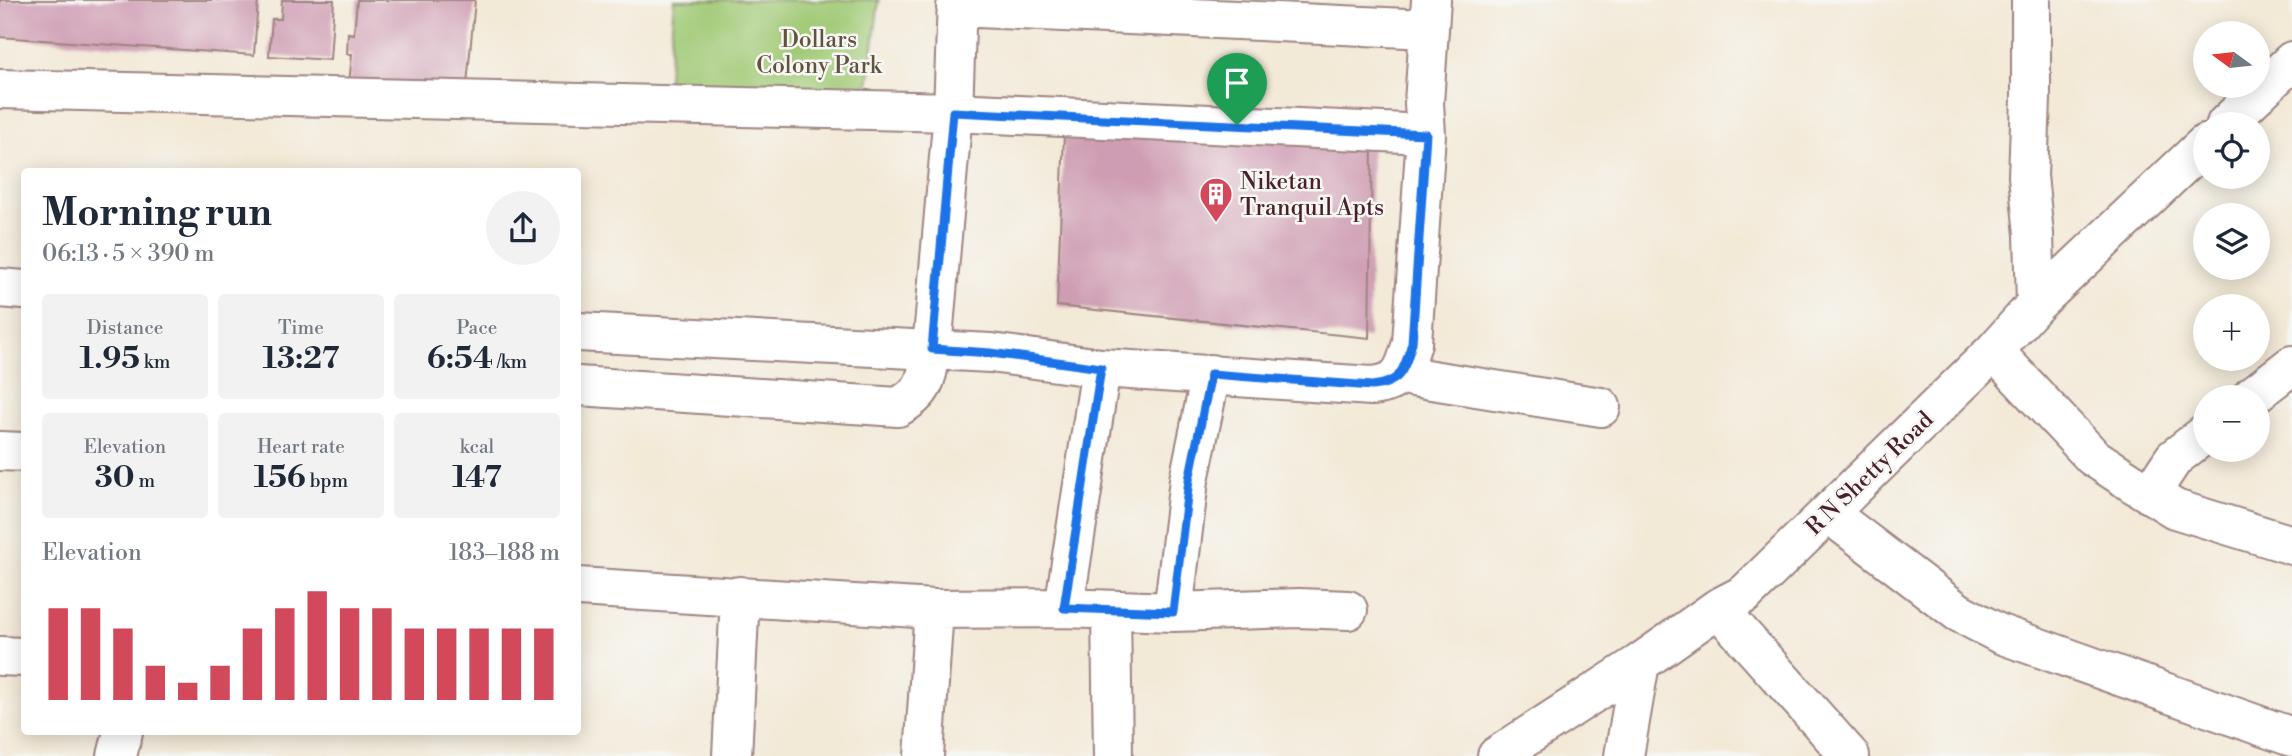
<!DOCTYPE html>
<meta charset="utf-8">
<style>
:root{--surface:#fff;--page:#f2f2f3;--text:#1f2937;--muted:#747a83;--accent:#d1495b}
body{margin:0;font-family:"Libre Bodoni",serif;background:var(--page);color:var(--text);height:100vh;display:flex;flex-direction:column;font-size:26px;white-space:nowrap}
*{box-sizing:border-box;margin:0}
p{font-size:23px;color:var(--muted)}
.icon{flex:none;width:38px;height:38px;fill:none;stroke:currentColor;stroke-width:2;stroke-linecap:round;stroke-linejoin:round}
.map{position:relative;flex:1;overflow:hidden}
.details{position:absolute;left:21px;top:168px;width:560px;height:567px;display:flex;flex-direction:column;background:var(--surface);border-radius:7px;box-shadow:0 4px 18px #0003}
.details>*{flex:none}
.needle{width:46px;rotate:285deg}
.fabs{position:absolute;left:2193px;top:21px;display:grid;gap:14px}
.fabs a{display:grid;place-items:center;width:77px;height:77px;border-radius:50%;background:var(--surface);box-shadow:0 4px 18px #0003;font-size:35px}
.pin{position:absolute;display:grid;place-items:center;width:60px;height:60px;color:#fff;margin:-72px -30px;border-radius:50% 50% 50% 0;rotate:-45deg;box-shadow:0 0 7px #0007}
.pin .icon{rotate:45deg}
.round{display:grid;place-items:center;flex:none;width:74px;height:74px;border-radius:37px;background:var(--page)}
.summary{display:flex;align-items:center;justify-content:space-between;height:119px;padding:0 21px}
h1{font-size:38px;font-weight:700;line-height:52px}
.stats{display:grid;grid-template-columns:repeat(3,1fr);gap:10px;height:119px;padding:7px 21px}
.stats div{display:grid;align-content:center;border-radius:7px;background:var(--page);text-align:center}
.stats b{font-size:30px;font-weight:700}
.stats small{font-size:19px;font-weight:400}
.stats p{font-size:19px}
.chart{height:196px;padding:14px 21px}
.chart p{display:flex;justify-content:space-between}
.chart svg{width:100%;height:126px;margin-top:7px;stroke:var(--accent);stroke-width:6}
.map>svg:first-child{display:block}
.green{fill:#a0c975;stroke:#757450;stroke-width:2}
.building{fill:#cf9db3}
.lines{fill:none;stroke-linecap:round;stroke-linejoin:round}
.minor-casing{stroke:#9e8481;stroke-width:42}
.minor{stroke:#fff;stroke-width:38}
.route-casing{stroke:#fff;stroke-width:14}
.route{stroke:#1a73e8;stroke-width:9}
.labels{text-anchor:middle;stroke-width:5;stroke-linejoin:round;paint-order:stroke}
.park-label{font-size:23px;fill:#645241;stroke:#f6f6f2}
.poi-label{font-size:23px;fill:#4a1f2b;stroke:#f6f6f2;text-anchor:start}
.street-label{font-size:23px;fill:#4a1f2b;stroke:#f6f6f2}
</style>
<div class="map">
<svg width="2292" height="756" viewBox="0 0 2292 756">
<rect width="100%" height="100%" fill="#f6f6f2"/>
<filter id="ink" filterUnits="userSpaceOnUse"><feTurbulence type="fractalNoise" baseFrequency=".0143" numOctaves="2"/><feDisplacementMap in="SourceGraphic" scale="14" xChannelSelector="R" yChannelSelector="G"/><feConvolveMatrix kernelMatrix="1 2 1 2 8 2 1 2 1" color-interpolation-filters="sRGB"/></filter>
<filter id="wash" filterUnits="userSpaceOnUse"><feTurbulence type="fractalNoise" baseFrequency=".00686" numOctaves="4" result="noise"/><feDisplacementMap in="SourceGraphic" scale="28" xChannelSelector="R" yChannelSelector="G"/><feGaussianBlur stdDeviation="1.57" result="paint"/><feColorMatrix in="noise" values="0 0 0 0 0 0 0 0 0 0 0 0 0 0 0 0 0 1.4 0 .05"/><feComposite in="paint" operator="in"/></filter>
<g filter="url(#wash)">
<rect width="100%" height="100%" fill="#f3e9d7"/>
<path class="green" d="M674,0h205l-14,110 -198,-20z"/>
<g id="blocks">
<path class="building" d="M0,0h258l-4,55 -254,-18z
M282,0h52l-4,60 -61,-4 3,-37h9z
M357,0h118l-9,95 -117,-11 3,-30h-5l1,-21 6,1z
M1064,134l308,9 -3,195 -312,-32z"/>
</g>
</g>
<g filter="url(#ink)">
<use href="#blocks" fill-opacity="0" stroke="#9e8481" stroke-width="2"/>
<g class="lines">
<defs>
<path id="minor" d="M2031,0v99l-3,77 6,58 2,70
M956,7l472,22
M0,89l953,23 473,22
M2226,124l66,-63
M0,288l24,2
M578,332l413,21 110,15 271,18c30,-3 32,-17 40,-43l14,-209 -2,-31 7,-103
M1994,351l99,106 38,25 44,27 117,36
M1403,373l10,4 188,30
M578,386l320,21c28,-15 28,-28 34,-58l21,-237 4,-112
M2251,397l41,-32
M0,451l24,1
M2150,494l24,-36 31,-24
M1828,513l130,99 42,22 292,103
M578,587l356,22 130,-1 109,4 126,-4 49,2
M1064,608l37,-240
M1718,608l132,148
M1111,610l2,146
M1173,612l16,-132 22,-106
M0,656l24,1
M117,756l6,-24
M732,756l8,-160
M924,756l10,-147
M1497,756l143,-93 78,-55 27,-14 249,-243 42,-47 169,-160
M1624,756l16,-93"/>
</defs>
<use href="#minor" class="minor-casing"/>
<use href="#minor" class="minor"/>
</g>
</g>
<g class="lines" filter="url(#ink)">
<defs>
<path id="route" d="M953,112l473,22 -14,209c-8,26 -10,40 -40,43l-161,-12 -22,106 -16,132 -109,-4 37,-240 -110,-15 -59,-4z"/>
</defs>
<use href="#route" class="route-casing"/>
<use href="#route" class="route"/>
</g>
<defs>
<symbol id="building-pin" viewBox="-11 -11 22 30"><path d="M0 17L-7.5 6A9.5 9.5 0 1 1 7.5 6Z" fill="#d1495b" stroke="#f6f6f2"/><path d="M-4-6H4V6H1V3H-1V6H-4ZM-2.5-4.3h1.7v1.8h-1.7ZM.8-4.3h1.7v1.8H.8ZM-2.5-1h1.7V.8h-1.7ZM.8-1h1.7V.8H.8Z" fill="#fff"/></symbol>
</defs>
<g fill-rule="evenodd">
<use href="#building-pin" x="1197" y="175" width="38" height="52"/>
</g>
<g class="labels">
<g class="park-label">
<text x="819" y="47">Dollars<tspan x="819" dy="26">Colony Park</tspan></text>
</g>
<g class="poi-label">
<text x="1240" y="189">Niketan<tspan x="1240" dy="26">Tranquil Apts</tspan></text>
</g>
<g class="street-label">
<text transform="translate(1869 473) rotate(-44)" y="8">R N Shetty Road</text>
</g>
</g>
</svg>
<div class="fabs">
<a><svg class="needle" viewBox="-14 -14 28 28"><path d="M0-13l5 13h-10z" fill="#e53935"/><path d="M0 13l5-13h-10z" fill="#747a83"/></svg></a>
<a><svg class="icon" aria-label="locate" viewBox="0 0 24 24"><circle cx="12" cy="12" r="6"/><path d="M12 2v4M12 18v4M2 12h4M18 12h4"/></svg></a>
<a><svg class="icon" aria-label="layers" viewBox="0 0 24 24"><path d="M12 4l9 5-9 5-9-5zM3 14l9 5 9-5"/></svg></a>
<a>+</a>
<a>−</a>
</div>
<div class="pin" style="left:1237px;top:125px;background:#1e9e55"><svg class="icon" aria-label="arrive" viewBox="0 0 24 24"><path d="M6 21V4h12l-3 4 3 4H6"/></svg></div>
<section class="details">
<div class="summary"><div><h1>Morning run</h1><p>06:13 · 5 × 390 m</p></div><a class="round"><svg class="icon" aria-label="share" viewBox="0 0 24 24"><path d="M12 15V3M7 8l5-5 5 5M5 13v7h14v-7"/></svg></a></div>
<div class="stats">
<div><p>Distance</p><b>1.95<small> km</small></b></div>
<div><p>Time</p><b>13:27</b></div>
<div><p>Pace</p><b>6:54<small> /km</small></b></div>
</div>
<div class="stats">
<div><p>Elevation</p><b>30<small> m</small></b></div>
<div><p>Heart rate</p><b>156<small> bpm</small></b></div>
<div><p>kcal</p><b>147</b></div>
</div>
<div class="chart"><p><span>Elevation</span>183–188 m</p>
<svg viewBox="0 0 160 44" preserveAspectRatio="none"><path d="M5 44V12M15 44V12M25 44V19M35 44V32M45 44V38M55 44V32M65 44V19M75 44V12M85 44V6M95 44V12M105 44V12M115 44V19M125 44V19M135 44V19M145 44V19M155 44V19"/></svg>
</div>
</section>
</div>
